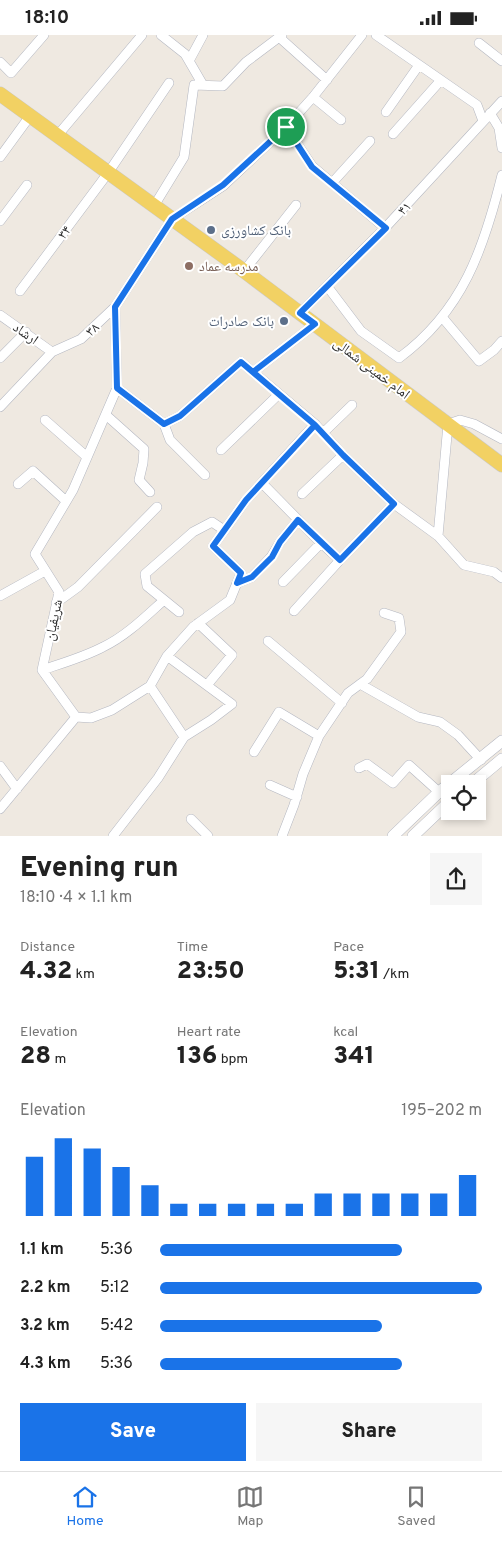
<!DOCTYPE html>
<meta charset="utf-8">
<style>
:root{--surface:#fff;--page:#f6f6f6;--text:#222;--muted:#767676;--line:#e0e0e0;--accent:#1a73e8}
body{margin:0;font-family:Overpass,"Noto Naskh Arabic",sans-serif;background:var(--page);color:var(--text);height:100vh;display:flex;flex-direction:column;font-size:19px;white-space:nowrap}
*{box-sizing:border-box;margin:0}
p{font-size:16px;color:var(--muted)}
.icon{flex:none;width:28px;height:28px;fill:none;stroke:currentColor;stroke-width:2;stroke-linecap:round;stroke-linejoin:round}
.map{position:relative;height:801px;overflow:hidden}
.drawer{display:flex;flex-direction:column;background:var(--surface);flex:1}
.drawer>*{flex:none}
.controls{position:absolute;left:441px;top:740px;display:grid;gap:10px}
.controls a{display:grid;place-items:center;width:45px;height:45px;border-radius:0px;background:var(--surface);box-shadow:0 2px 8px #0003;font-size:25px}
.pin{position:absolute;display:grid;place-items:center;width:42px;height:42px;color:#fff;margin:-21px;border:2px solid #fff;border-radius:50%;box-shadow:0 1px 5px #0007}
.round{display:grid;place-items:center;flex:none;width:52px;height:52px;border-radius:0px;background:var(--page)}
.summary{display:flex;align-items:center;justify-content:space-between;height:85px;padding:0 20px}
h1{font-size:28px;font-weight:800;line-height:38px}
.stats{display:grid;grid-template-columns:repeat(3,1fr);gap:8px;height:85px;padding:5px 20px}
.stats div{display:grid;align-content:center}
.stats b{font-size:25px;font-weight:800}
.stats small{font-size:14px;font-weight:400}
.stats p{font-size:14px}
.chart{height:140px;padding:10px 20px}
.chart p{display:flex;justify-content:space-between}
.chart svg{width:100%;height:90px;margin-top:5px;stroke:var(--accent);stroke-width:6}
.cta{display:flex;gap:10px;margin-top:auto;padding:10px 20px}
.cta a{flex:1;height:58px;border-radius:0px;background:var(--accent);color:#fff;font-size:20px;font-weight:800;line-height:58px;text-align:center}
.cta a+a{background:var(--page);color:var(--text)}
ul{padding:0 20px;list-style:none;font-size:16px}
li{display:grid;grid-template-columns:80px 60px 1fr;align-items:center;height:38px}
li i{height:12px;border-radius:6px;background:var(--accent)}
.status{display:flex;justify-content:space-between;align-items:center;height:35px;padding:0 25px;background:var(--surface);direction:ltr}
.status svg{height:14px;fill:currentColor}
.tab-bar{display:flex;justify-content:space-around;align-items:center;height:70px;border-top:1px solid var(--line);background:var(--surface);font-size:14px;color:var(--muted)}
.tab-bar a{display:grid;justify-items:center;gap:2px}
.tab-bar .active{color:var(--accent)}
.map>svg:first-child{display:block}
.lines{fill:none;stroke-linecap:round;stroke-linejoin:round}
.minor-casing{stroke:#b4b7c1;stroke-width:10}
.tertiary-casing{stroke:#b4b7c1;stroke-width:12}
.primary-casing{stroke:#c9c9c9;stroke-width:15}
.minor{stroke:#fff;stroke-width:9}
.tertiary{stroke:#fff;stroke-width:11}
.primary{stroke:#f2d163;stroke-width:14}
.route-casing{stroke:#fff;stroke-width:10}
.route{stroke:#1a73e8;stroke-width:6}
.service-dot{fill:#5c6f8a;stroke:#fff;stroke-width:2}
.education-dot{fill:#8d6e63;stroke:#fff;stroke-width:2}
.labels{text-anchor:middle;stroke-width:4;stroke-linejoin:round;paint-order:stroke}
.street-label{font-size:14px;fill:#2e2e2e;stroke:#fff}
.service-label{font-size:14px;fill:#4e5e75;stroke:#fff;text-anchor:start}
.education-label{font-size:14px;fill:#785e54;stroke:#fff;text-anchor:start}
</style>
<div class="status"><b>18:10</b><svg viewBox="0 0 49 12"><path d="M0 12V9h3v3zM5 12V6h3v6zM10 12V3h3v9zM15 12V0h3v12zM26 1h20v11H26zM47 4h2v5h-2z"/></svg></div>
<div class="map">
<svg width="502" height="801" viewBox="0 0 502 801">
<rect width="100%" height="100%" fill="#efe9e1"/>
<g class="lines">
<defs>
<path id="minor" d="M161,0l24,19 18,31
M376,0l101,70 6,16
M280,3l47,42
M479,8l23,18
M189,26l14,-26
M0,27l11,11 33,-38
M313,62l28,23
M386,77l33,-47
M490,78l9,15 3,20
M286,92l27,-30 49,-62
M393,99l48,-54
M57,101l85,-101
M0,122l30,-41
M332,148l38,-42
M154,171l30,-49 10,-72 29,1 23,-24 36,-27
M0,186l27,-36
M244,236l52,-66
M327,251l34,45 38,27c64,-47 85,-110 103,-183
M20,256l88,-118 61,-90
M300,278l85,-85 117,-127
M0,280l52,37
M442,282l37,44 15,-11 8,-9
M0,323l26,-26
M253,337l62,-48
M117,353l47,36 16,-8 61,-54 74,62 28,31 51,49 44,32 26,29 30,7 8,6
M0,372l52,-55 29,-13 34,-32 57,-88 51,-33 63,-59 26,39 73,62
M106,380l38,34 -1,14 -4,17 11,12
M45,385l42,37
M164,389l6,16 35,35
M323,398l29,-28
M221,415l58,-56
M262,448l59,60 19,17
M18,449l15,-13 33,30
M302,459l41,-39
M438,501l10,-112 12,-4 14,4 28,15
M283,547l38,-39
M237,548l15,-6 19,-20 9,-15 18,-22
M0,561l45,-25
M56,568l22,-16 79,-80
M294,576l46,-51 54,-56
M179,577l-32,-26 -2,-12 48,-42 19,-10 12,8
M198,588l34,32 -25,30
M268,606l74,62
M167,621l65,48 -21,16 -27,17
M42,635c21,-7 42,-13 61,-23 23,-11 42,-30 61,-47
M360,649l58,33 22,5 18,13 23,25
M76,682l15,1 21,-8 38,-24
M254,717l25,-40 40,24
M0,731l17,23
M359,733l8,-4 26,19 16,-18 30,27
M270,750l27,12
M0,774l76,-92 -34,-47 17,-78 -24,-38 38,-64 44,-102 -2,-81
M191,784l17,17
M113,801l45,-58 26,-41 -34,-51 17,-30 26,-29 37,-27 11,-27 -28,-27 33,-46 69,-76
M282,801l12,-31 9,-31 16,-38 29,-43 19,-14 34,-47 -2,-14 -15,-5"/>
<path id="tertiary" d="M472,749l30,-25
M393,801l46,-44 63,-51
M413,801l37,-35"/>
<path id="primary" d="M0,59l244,177 258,194"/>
</defs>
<use href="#minor" class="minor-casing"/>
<use href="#tertiary" class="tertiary-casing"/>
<use href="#primary" class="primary-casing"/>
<use href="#minor" class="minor"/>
<use href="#tertiary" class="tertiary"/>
<use href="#primary" class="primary"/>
</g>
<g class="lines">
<defs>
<path id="route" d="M286,92l-63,58 -51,34 -57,88 2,81 47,36 16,-8 61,-54 74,63 -69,75 -33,46 28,27 -4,10 15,-6 20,-20 8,-15 18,-22 42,40 54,-56 -51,-49 -28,-30 -62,-53 62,-48 -15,-11 86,-85 -74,-61 -26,-40"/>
</defs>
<use href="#route" class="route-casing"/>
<use href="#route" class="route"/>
</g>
<g class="service-dot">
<circle cx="211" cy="195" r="5"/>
<circle cx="284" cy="286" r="5"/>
</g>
<circle class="education-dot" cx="189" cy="231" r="5"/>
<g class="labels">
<g class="street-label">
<text transform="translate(404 173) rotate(-47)" y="5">۴۱</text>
<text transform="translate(64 197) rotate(-53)" y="5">۳۴</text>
<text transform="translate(92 294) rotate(-43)" y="5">۳۸</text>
<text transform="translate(26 298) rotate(35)" y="5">ارشاد</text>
<text transform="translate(372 333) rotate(37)" y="5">امام خمینی شمالی</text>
<text transform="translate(53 585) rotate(-78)" y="5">شریفیان</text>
</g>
<g class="service-label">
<text x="221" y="200">بانک کشاورزی</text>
<text x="274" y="291" text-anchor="end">بانک صادرات</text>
</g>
<g class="education-label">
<text x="199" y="236">مدرسه عماد</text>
</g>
</g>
</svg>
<div class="controls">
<a><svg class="icon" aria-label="locate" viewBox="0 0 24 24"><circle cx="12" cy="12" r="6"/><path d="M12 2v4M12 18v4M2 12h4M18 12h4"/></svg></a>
</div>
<div class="pin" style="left:286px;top:92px;background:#1e9e55"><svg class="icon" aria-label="arrive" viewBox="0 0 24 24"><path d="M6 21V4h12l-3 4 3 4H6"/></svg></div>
</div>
<section class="drawer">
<div class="summary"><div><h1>Evening run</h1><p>18:10 · 4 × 1.1 km</p></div><a class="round"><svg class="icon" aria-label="share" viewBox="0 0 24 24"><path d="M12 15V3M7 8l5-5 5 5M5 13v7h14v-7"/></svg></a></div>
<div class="stats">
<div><p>Distance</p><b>4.32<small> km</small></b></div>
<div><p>Time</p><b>23:50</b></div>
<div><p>Pace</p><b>5:31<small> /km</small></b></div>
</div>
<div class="stats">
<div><p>Elevation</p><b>28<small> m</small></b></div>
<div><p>Heart rate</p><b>136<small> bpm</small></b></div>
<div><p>kcal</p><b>341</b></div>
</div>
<div class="chart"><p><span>Elevation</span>195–202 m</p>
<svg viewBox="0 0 160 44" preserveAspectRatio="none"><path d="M5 44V15M15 44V6M25 44V11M35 44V20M45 44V29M55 44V38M65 44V38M75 44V38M85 44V38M95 44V38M105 44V33M115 44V33M125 44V33M135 44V33M145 44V33M155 44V24"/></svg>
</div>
<ul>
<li><b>1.1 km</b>5:36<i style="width:75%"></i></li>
<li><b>2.2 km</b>5:12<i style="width:100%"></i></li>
<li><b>3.2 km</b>5:42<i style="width:69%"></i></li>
<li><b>4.3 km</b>5:36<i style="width:75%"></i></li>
</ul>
<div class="cta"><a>Save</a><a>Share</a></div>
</section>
<nav class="tab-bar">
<a class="active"><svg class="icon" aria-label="home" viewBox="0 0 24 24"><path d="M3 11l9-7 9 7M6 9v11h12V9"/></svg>Home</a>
<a><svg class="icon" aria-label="map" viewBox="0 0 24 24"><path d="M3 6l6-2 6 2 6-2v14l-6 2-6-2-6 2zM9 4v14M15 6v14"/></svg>Map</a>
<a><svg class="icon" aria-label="saved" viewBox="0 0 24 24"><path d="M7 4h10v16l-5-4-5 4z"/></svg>Saved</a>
</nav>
